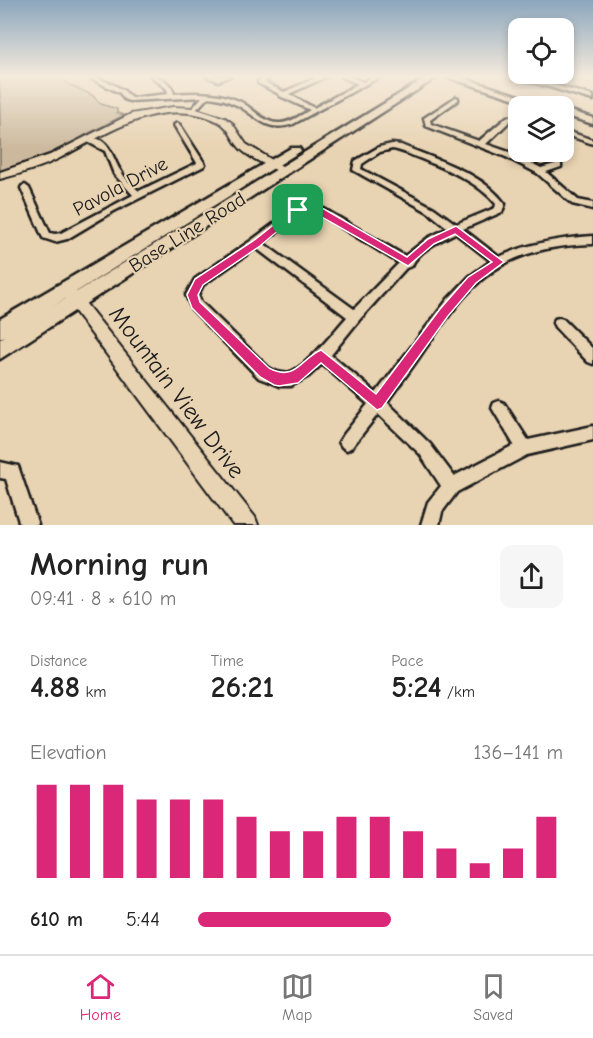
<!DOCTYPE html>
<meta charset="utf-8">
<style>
:root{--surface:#fff;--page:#f6f6f6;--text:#222;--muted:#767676;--line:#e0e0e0;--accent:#db2777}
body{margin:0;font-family:"Comic Neue",sans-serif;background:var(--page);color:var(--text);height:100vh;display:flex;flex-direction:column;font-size:22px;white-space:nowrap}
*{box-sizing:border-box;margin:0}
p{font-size:20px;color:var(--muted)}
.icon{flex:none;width:33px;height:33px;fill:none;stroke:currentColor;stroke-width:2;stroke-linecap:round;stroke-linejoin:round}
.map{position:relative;height:525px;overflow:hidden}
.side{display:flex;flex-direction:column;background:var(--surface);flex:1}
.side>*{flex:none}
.fabs{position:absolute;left:508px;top:18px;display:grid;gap:12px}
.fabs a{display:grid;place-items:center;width:66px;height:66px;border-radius:12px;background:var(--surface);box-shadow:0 3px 9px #0003;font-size:30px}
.pin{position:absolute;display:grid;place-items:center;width:51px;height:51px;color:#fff;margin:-26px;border-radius:12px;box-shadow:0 3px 9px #0006}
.round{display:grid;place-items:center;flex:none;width:63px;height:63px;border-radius:12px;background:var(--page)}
.summary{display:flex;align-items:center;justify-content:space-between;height:102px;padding:0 30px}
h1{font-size:33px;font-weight:700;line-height:45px}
.metrics{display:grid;grid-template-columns:repeat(3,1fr);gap:9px;height:102px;padding:6px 30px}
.metrics div{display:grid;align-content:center}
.metrics b{font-size:30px;font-weight:700}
.metrics small{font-size:16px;font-weight:400}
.metrics p{font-size:16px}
.chart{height:168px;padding:12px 30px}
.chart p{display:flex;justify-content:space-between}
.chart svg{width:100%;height:108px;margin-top:6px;stroke:var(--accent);stroke-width:6}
ul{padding:0 30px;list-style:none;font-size:20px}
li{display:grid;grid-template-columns:96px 72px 1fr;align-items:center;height:45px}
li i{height:15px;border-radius:8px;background:var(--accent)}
.dock{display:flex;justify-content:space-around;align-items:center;height:84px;border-top:2px solid var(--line);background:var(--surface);font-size:16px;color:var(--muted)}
.dock a{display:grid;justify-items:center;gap:3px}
.dock .active{color:var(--accent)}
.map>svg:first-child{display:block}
.green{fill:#cbb89d;stroke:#746a5c;stroke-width:1.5}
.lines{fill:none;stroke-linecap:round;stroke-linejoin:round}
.minor-casing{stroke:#1c1c1c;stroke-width:5}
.tertiary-casing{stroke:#1c1c1c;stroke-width:4}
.secondary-casing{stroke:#1c1c1c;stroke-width:5}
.primary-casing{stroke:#1c1c1c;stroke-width:5}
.minor{fill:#e8d3b2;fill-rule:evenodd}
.tertiary{fill:#e8d3b2;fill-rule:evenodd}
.secondary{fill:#e8d3b2;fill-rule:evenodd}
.primary{fill:#e8d3b2;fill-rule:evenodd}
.route{fill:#db2777;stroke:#fff;stroke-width:1.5;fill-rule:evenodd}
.labels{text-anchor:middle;stroke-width:4.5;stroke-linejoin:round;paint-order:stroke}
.street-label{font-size:20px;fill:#1c1c1c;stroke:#e8d3b2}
.near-street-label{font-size:24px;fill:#1c1c1c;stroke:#e8d3b2}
</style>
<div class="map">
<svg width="593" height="525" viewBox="0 0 593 525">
<rect width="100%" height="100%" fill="#e8d3b2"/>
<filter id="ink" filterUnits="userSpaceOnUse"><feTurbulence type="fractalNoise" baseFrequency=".0167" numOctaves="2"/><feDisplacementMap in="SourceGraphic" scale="12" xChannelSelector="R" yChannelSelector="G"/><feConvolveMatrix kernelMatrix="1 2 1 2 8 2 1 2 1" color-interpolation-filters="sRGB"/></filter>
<g filter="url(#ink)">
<path class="green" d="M5,76h55l10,9 22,10 9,9 16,5v4l7,2 -73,38 -51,18v-93z"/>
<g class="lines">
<defs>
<path id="minor" d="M86,76c9,0 31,9 38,15 3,2 5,5 8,7l36,-4 -1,-5 -16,-13c10,0 21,8 23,18 21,-2 45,-2 65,7 13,6 25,23 41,22 10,0 21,-8 30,-13l-30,-14 -1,-2 -21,-11v-2l8,-5h7l-9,6 20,10 36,-16h8l-39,18 25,14 44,-24 -18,-8h8l15,6 11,-6h7l-88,48c-30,10 -37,-12 -61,-21 -7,-4 -16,-5 -24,-6l-15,16 -3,-2 12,-14 -73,4 -5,-2 -4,-6z
M206,76h25l-13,5z
M512,76h10l71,20v4z
M456,97l2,1v2l-28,20 1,4 48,17 28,-24 12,-1v4h-8l-25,24 26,9 29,15 17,-5h3v4l-15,5 32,28 15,3v6l-21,-5 -35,-31 -31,-16 -80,-31 -2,-8z
M177,123l3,2 25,39 -1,2 -90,45 -47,28 -12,3 -12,-4 -22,-50 1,-2 3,-1 4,3 21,45 5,1 6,-1 72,-38 -19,-21 -9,-23 -19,-10v-4c26,0 25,21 36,36 4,7 11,13 17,18l58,-28 -23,-38z
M564,130l29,10v4l-29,-10z
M392,144l9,1c35,15 81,27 104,59l-3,8 -39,17 36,28c30,-14 62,-19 94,-21v8c-31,1 -61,5 -89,20 -35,19 -57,54 -80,86 -12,18 -25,35 -37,52l43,42 24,32 60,-31 -22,-37 2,-5 5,-2 5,2 24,37 65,-14v14l-66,15 -70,37 -15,20 -3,13h-18l7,-23 13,-16 -21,-32 -42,-40 -26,33 -5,3 -5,-3 -3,-5 3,-5 26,-33 -46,-40 -13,12 -18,10h-12l-12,-5 -8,-3 -67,-69 -6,-14 9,-16 57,-39 43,-32 17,-3 12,4 81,47 23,-18 20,-10 -20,-16 -75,-42 2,-9 24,-14zM392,149c9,1 18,6 27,9 27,11 58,23 77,46l-1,4 -39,16 -22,-16 -73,-39 1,-5 18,-12zM312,211l6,2 81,50 -45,46 -91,-66 38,-30zM455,233l36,28 -21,15 -22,23 -72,94 -45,-38 29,-36 46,-51 6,-2c5,-15 29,-26 43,-33zM256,248l91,69c-13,14 -41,52 -60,56 -6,1 -13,-2 -18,-5l-68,-66 -3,-7 5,-10z
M559,318l4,1 30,30v15l-5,-2 -33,-35 -2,-4 2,-4z
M0,462l18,4 20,59h-18l-14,-46 -6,-1z"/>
<path id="tertiary" d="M173,107l20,1 32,10 7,5 14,21 44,27 -1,2h-8c-13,-8 -33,-15 -42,-26 -7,-8 -10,-20 -20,-25 -56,-28 -111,11 -159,36 -18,9 -40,16 -60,21v-7l50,-17 81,-41z
M70,288l5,2 180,227 3,8h-25l-168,-227 -2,-4 2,-4z"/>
<path id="secondary" d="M444,76h13l93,30h-13z
M564,109l29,9v6l-29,-9z"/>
<path id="primary" d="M429,76h10l-439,283v-20l5,-3 -5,2v-19l291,-171h8l2,3 -249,156z"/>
</defs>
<use href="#minor" class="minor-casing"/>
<use href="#tertiary" class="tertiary-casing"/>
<use href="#secondary" class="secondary-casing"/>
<use href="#primary" class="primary-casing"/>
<use href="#minor" class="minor"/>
<use href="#tertiary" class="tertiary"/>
<use href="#secondary" class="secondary"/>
<use href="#primary" class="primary"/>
</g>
</g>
<linearGradient id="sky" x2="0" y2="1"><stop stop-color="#8ba6bd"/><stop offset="0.51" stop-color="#f5ebdc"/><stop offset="1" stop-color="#f5ebdc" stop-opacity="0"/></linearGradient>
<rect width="593" height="150" fill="url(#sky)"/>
<path class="route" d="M312,206l12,3 83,48 21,-18 28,-13 48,36 -28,21 -28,33 -66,92 -5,2 -56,-47 -23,20 -19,3 -5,-1 -14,-8 -68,-69 -5,-13 8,-16 58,-38 42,-33zM311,211l97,55 26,-22 21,-10 37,28 -24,15 -28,32 -64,85 -55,-44c-21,9 -25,32 -52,18l-69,-66 -2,-7 5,-10 57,-39 40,-34z"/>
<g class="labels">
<g class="street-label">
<text transform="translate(120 186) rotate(-28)" y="7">Pavola Drive</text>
<text transform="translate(187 232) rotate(-32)" y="7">Base Line Road</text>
</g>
<g class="near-street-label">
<text transform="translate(177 392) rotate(53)" y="8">Mountain View Drive</text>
</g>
</g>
</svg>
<div class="fabs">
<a><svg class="icon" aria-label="locate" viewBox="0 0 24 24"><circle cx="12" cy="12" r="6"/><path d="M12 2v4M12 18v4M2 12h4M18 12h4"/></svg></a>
<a><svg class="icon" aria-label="layers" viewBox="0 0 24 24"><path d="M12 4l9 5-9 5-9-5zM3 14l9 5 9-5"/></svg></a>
</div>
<div class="pin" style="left:298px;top:210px;background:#1e9e55"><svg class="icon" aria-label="arrive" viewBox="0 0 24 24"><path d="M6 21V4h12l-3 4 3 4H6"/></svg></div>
</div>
<section class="side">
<div class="summary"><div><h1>Morning run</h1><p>09:41 · 8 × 610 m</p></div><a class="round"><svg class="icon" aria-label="share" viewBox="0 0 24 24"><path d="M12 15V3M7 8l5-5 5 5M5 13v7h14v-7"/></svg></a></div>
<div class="metrics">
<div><p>Distance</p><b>4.88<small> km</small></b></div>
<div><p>Time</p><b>26:21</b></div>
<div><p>Pace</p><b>5:24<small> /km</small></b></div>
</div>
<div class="chart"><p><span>Elevation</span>136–141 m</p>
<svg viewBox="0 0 160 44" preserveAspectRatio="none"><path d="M5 44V6M15 44V6M25 44V6M35 44V12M45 44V12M55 44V12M65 44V19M75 44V25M85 44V25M95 44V19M105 44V19M115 44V25M125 44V32M135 44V38M145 44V32M155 44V19"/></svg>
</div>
<ul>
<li><b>610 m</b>5:44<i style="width:53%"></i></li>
</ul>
</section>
<nav class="dock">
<a class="active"><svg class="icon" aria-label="home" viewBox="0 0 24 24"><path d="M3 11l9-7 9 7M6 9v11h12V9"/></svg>Home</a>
<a><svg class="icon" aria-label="map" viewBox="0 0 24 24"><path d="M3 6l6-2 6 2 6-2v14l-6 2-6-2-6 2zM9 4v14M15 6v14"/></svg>Map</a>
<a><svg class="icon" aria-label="saved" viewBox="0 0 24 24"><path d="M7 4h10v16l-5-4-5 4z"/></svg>Saved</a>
</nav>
